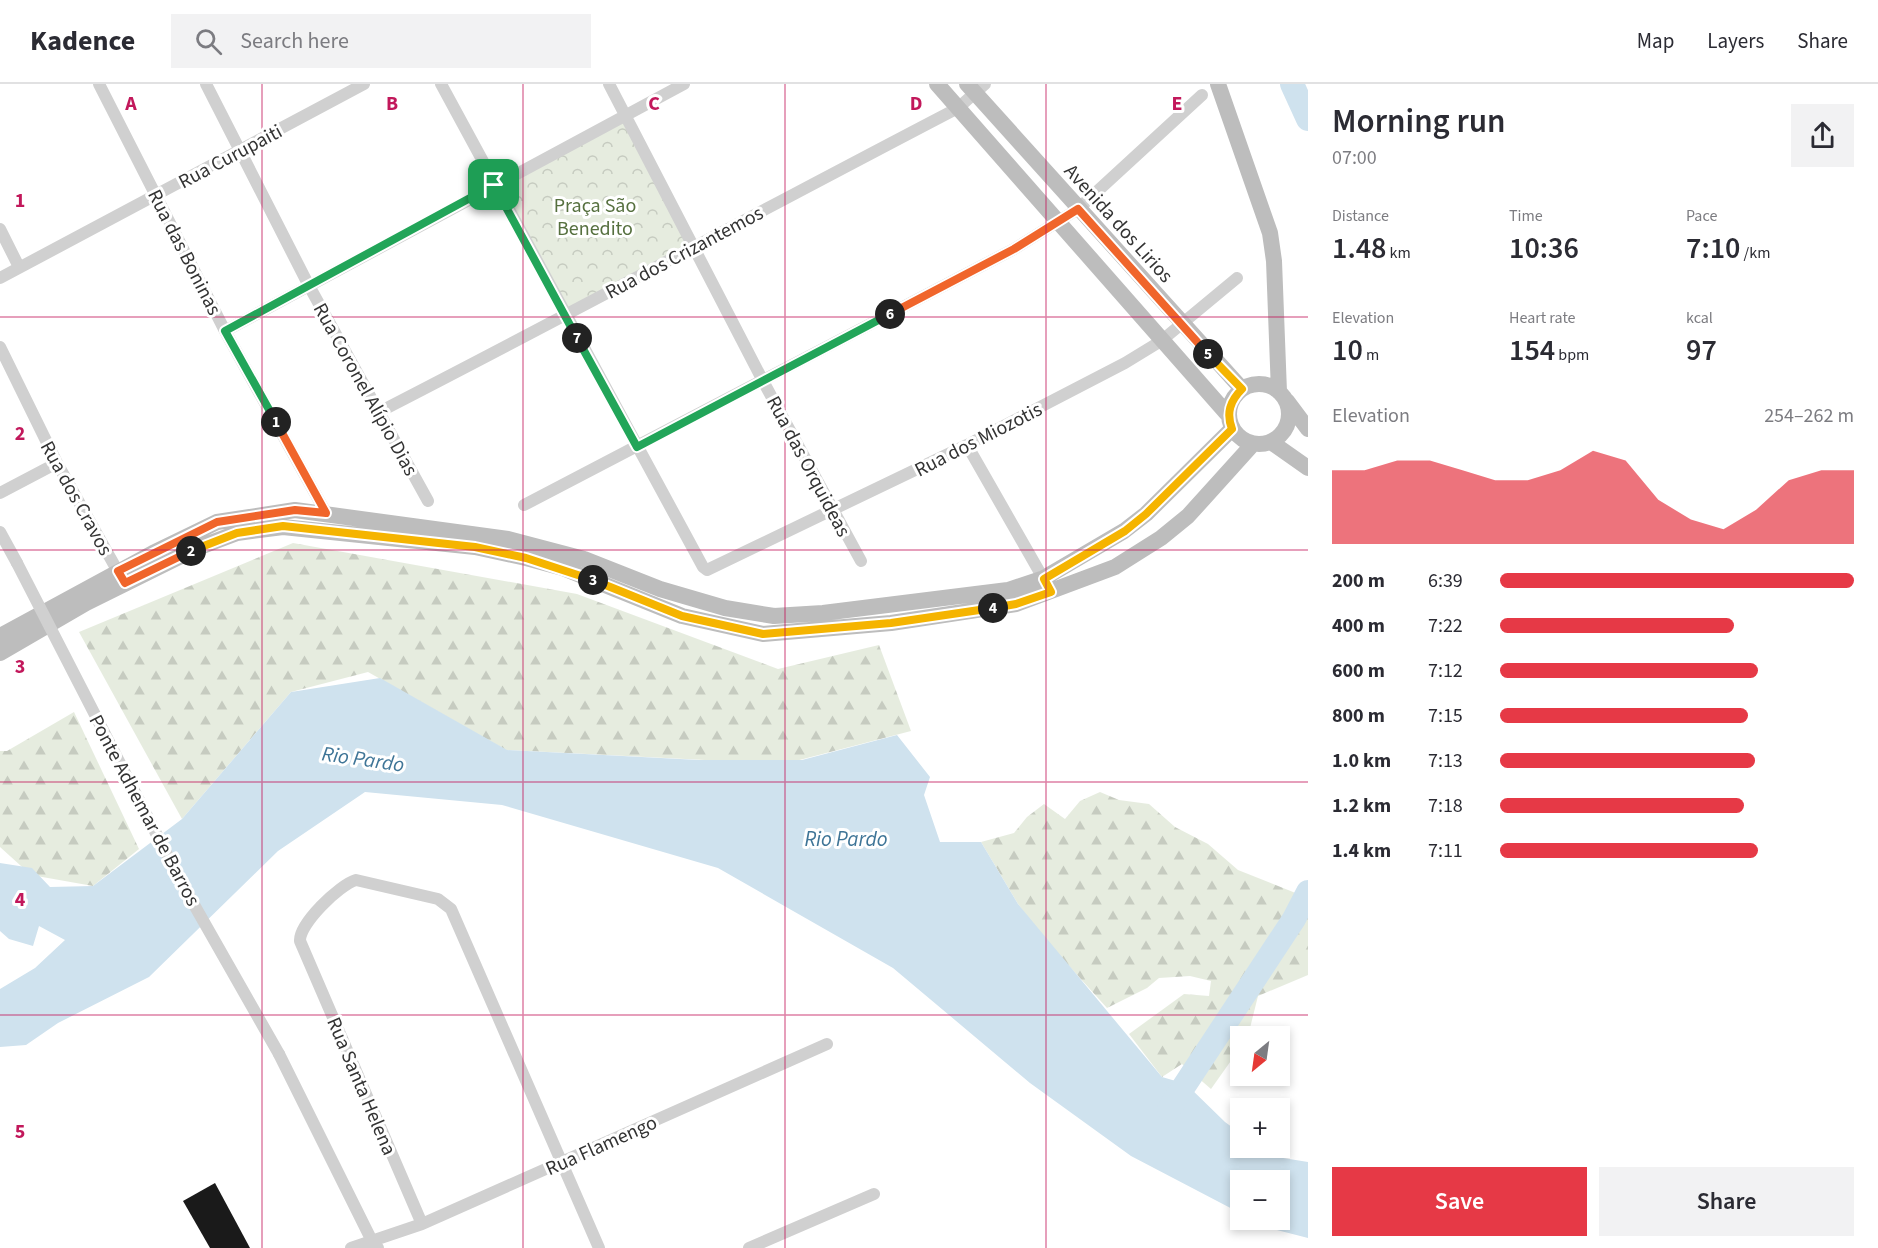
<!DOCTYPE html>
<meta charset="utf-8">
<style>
:root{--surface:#fff;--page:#f2f2f3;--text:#2b2b33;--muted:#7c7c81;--line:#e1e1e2;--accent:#e63946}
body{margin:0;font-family:"Source Sans 3",sans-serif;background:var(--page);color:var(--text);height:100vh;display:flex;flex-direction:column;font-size:22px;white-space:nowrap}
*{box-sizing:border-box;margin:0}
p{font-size:20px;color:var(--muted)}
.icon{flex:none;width:33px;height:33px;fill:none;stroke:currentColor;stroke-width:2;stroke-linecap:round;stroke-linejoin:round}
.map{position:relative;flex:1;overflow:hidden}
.side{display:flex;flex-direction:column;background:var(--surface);width:570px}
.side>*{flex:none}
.needle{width:39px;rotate:209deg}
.tools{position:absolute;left:1230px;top:942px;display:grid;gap:12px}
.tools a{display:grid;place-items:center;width:60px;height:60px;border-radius:0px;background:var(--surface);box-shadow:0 3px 9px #0003;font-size:30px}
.pin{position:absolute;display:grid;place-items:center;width:51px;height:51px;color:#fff;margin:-26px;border-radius:12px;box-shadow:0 3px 9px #0006}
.km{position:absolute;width:30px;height:30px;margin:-15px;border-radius:50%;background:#222;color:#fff;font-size:16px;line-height:30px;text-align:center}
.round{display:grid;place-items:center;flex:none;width:63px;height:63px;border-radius:0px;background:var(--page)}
.summary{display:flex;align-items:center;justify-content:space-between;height:102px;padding:0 24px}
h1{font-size:33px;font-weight:600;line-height:45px}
.figures{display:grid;grid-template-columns:repeat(3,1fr);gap:9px;height:102px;padding:6px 24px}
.figures div{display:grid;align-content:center}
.figures b{font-size:30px;font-weight:600}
.figures small{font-size:16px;font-weight:400}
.figures p{font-size:16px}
.chart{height:168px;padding:12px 24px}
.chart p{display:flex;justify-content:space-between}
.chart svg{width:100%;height:108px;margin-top:6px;fill:var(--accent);opacity:.7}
.button{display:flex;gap:12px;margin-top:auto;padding:12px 24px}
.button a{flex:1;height:69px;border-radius:0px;background:var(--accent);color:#fff;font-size:24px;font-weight:600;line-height:69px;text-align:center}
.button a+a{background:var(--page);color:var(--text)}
ul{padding:0 24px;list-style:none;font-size:20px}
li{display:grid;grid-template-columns:96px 72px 1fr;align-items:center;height:45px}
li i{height:15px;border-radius:8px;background:var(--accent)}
header{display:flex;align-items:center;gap:36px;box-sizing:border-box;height:84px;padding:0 30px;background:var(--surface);border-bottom:2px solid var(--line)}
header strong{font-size:28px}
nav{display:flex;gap:33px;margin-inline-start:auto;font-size:21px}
.search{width:420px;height:54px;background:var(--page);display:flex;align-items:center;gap:15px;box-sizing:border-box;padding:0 21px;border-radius:0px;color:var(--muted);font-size:22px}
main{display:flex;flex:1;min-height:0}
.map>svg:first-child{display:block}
.forest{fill:url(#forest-firs)}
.park{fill:url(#park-crowns)}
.water{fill:#cfe2ee}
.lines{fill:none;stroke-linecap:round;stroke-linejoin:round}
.river{stroke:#cfe2ee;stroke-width:24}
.building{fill:#1a1a1a}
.street{stroke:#d0d0d0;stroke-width:12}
.secondary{stroke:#bdbdbd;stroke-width:16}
.street-bridge{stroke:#d0d0d0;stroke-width:12}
.split-1-casing{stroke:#fff;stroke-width:12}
.split-2-casing{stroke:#fff;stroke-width:12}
.split-3-casing{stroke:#fff;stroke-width:12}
.split-4-casing{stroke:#fff;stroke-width:12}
.split-5-casing{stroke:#fff;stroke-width:12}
.split-6-casing{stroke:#fff;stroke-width:12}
.split-7-casing{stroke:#fff;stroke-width:12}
.split-8-casing{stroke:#fff;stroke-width:12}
.split-1{stroke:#22a559;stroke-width:8}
.split-2{stroke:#f0652b;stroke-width:8}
.split-3{stroke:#f5b400;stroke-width:8}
.split-4{stroke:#f5b400;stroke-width:8}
.split-5{stroke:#f5b400;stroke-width:8}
.split-6{stroke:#f0652b;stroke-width:8}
.split-7{stroke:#22a559;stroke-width:8}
.split-8{stroke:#22a559;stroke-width:8}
.grid{fill:none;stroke:#c2185b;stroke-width:1.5;stroke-opacity:0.55}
.labels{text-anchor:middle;stroke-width:6;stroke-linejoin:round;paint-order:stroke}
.street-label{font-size:20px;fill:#333;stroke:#fff}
.park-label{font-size:20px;fill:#56703f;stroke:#fff}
.water-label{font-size:21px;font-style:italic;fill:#3f7597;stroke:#fff}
.grid-label{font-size:20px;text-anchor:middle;font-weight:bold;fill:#c2185b;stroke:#fff;stroke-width:6;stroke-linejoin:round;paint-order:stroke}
</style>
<header>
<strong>Kadence</strong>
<div class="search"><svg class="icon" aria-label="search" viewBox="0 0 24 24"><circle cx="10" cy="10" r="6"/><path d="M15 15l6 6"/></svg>Search here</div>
<nav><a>Map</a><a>Layers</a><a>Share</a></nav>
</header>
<main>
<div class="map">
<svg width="1308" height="1164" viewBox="0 0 1308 1164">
<defs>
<pattern id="forest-firs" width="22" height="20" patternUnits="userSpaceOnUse" patternTransform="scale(1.5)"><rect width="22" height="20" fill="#e6ecdf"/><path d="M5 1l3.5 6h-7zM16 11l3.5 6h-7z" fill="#c6cbc0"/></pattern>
<pattern id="park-crowns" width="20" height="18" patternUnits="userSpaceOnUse" patternTransform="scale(1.5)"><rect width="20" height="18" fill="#e6ecdf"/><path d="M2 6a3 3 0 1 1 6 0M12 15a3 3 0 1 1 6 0" fill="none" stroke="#c6cbc0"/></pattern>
</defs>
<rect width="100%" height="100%" fill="#fff"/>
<path class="forest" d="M293,459l284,51 201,75 101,-24 32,86 -127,33 -278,-14 -138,-78 -77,20 -109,127 -103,-187z
M74,628l65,137 -46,37 -62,-11 -31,-28v-96h7z
M1100,708l19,8 30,4 26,23 33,17 30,26 70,28v77l-50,21 -9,36 -2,4h-7v12l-29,41 -29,-25 -20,13 -33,-43 55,-40 25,2 2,-15 -21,-5 -31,2 -12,10 -40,20 -65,-72 -24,-32 -37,-62 33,-9 13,-16 17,-13 21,15 15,-18z"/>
<path class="park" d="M626,35l72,124 -133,74 -71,-132z"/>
<path class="water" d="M380,594l127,72 192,10h103l95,-25 33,42 -6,18 16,47h41l37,62 144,173 24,7 39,38 15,11v15h23l14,9 31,5v76l-35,-9 -19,-9h26v-40h-40v33l-109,-57 -101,-73 -137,-115 -175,-100 -216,-63 -137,-13 -87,59 -129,126 -91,46 -32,22 -26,2v-58l35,-21 30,-28 -26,-14 -6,20 -24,-7 -9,-8v-68l32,5 18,19 43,-1 89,-67 109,-127z"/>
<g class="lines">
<path class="river" d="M1292,0l16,35
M1169,1025l125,-190 14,-27"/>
</g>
<path class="building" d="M215,1099l35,65h-40l-27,-47z"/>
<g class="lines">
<path class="street" d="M99,0l126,247 101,182
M206,0l102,200 120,217
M441,0l262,483 4,3 260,-125 158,-82 36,-22 76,-63
M609,0l154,297 98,180
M0,145l19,38
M0,194l364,-194
M225,247l459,-247
M0,263l57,116 64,114
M377,329c195,-100 387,-204 581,-305l27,-24
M967,361l80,140
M0,409l57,-30
M524,421l490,-256 64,-40 124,-114
M0,448l17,31
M279,970l92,185 7,9
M422,1140l-122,-283c-1,-17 39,-56 56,-61l82,19 13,10 148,339
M351,1164l71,-24 405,-180
M749,1164l125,-54"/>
<path class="secondary" d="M937,0l292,332
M967,0l275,305
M1218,0l52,149 4,28 5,131
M1229 330a30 30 0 1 1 60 0a30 30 0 1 1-60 0Z
M1287,317l21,28
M1271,358l37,26
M0,552l153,-83 64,-31 78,-12 213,29 76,20 76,30 65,19 49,8 49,-3 185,-23 36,-12 80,-47 22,-17 86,-85
M0,569l86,-50 111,-55 40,-15 46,-6 192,20 51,11 37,10 119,48 81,18 128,-11 125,-19 99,-37 46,-29 27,-22 65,-72"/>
<path class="street-bridge" d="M17,479l163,317 99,174"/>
</g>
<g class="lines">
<defs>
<path id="split-1" d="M276,338l-51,-91 269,-146"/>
<path id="split-2" d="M191,467l-66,32 -7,-12 99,-49 78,-12 31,3 -50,-91"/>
<path id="split-3" d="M191,467l46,-18 46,-7 192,21 51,11 67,22"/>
<path id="split-4" d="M593,496l89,36 81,18 128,-11 102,-15"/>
<path id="split-5" d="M993,524l23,-4 35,-12 -7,-13 81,-48 21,-17 86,-85c-6,-16 -2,-28 10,-40l-34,-35"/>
<path id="split-6" d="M890,230l124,-65 64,-40 130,145"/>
<path id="split-7" d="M577,254l60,109 253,-133"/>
<path id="split-8" d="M494,101l83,153"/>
</defs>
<use href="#split-1" class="split-1-casing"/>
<use href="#split-2" class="split-2-casing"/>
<use href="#split-3" class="split-3-casing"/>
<use href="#split-4" class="split-4-casing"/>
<use href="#split-5" class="split-5-casing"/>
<use href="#split-6" class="split-6-casing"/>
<use href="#split-7" class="split-7-casing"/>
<use href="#split-8" class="split-8-casing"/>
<use href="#split-1" class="split-1"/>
<use href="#split-2" class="split-2"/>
<use href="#split-3" class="split-3"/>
<use href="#split-4" class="split-4"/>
<use href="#split-5" class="split-5"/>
<use href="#split-6" class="split-6"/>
<use href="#split-7" class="split-7"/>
<use href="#split-8" class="split-8"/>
</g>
<path class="grid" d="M262,0v1164M523,0v1164M785,0v1164M1046,0v1164M0,233h1308M0,466h1308M0,698h1308M0,931h1308"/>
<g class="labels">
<g class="street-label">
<text transform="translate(230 72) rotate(-28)" y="7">Rua Curupaiti</text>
<text transform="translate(1119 139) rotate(48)" y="7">Avenida dos Lirios</text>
<text transform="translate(185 168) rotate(63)" y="7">Rua das Boninas</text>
<text transform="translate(684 168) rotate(-28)" y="7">Rua dos Crizantemos</text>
<text transform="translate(366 305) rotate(61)" y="7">Rua Coronel Alípio Dias</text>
<text transform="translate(978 355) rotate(-27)" y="7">Rua dos Miozotis</text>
<text transform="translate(809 382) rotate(62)" y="7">Rua das Orquideas</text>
<text transform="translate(77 414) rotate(61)" y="7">Rua dos Cravos</text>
<text transform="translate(145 726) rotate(62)" y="7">Ponte Adhemar de Barros</text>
<text transform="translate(362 1002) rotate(67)" y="7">Rua Santa Helena</text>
<text transform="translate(601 1061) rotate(-24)" y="7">Rua Flamengo</text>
</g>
<g class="park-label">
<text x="595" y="128">Praça São<tspan x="595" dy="23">Benedito</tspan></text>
</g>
<g class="water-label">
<text transform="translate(363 675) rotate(8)" y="7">Rio Pardo</text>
<text x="846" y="762">Rio Pardo</text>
</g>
</g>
<g class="grid-label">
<text x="131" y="26">A</text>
<text x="392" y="26">B</text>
<text x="654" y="26">C</text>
<text x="916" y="26">D</text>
<text x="1177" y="26">E</text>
<text x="20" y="123">1</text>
<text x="20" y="356">2</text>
<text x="20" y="589">3</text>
<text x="20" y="822">4</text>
<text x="20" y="1054">5</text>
</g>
</svg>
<div class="tools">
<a><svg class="needle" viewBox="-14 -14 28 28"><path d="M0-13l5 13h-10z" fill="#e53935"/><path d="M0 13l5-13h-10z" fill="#7c7c81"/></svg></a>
<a>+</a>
<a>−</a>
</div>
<div class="pin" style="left:494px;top:101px;background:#1e9e55"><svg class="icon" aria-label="arrive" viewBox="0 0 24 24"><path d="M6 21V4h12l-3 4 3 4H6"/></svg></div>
<b class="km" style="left:276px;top:338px">1</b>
<b class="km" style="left:191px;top:467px">2</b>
<b class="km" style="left:593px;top:496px">3</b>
<b class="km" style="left:993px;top:524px">4</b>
<b class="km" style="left:1208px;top:270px">5</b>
<b class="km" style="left:890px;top:230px">6</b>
<b class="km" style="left:577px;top:254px">7</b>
</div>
<section class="side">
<div class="summary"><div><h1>Morning run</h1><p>07:00</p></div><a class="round"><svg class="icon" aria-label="share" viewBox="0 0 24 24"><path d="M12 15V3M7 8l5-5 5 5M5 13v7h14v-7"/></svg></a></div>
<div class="figures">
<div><p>Distance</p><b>1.48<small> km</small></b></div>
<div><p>Time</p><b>10:36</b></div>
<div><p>Pace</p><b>7:10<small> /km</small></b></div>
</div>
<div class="figures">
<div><p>Elevation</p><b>10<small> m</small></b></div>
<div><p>Heart rate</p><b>154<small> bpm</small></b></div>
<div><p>kcal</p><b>97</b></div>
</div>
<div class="chart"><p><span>Elevation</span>254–262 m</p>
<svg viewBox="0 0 160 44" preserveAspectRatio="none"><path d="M0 44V14L10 14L20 10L30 10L40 14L50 18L60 18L70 14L80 6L90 10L100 26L110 34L120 38L130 30L140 18L150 14L160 14V44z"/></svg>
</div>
<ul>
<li><b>200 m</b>6:39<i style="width:100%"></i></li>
<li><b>400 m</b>7:22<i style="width:66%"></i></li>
<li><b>600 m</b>7:12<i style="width:73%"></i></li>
<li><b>800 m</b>7:15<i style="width:70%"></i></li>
<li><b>1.0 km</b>7:13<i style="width:72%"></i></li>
<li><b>1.2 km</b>7:18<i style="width:69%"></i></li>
<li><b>1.4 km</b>7:11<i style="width:73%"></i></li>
</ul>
<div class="button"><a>Save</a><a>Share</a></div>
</section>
</main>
